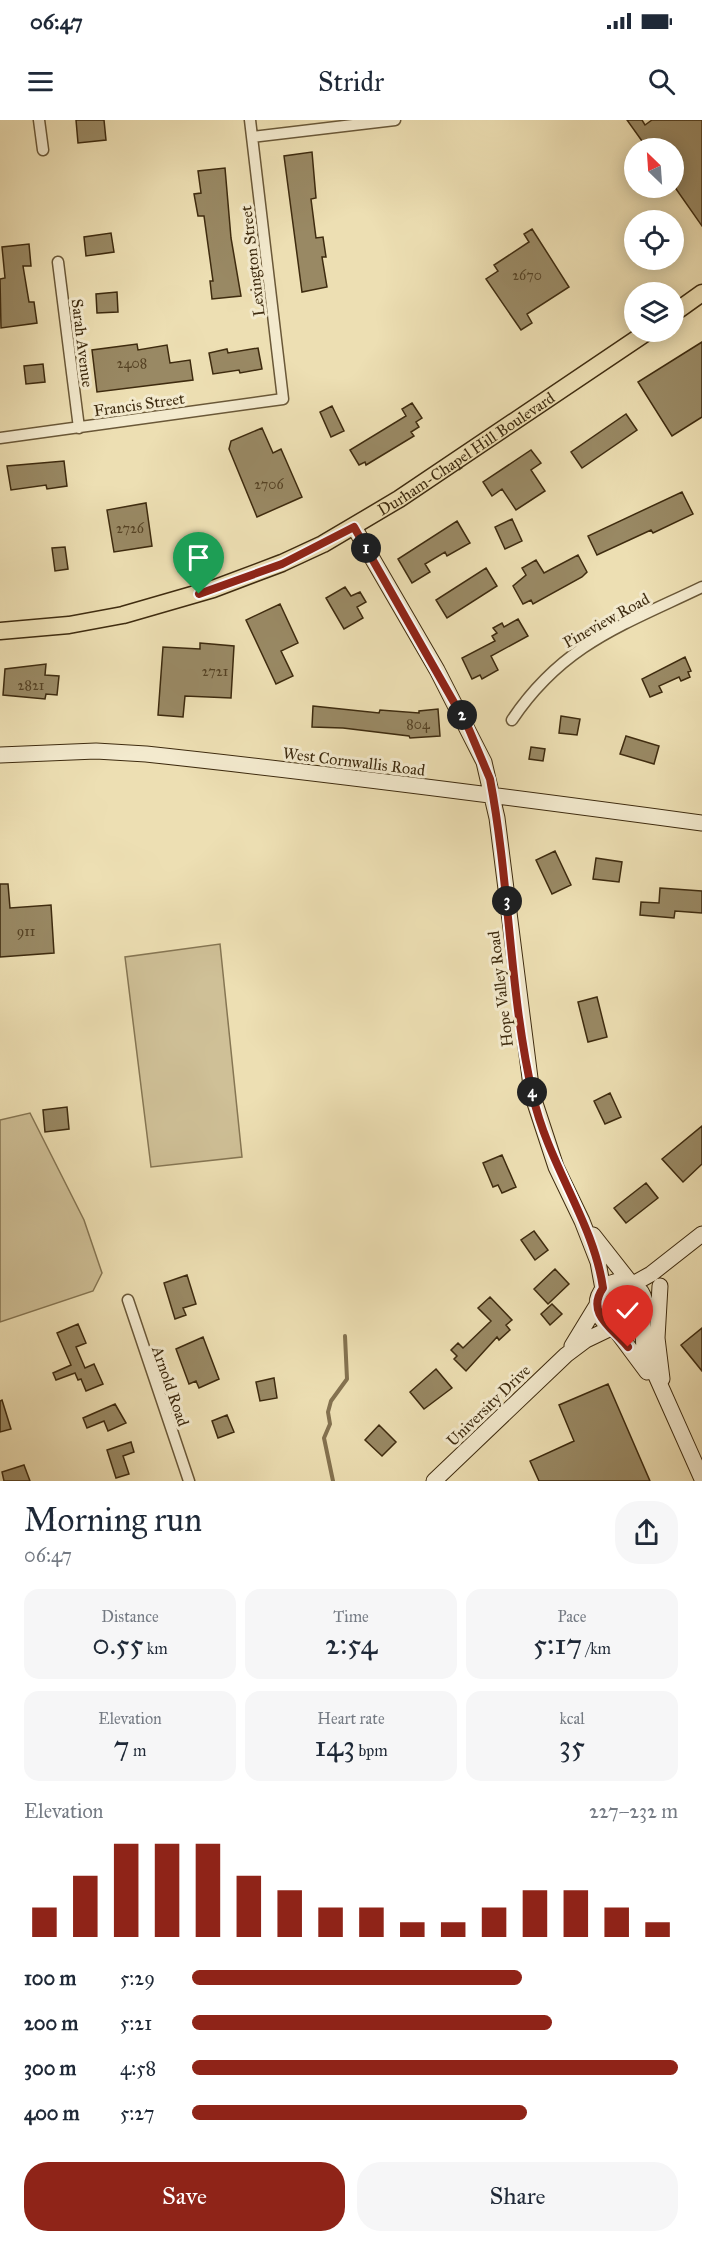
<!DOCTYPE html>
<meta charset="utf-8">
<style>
:root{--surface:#fff;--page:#f6f6f7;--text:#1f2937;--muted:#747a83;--accent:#8f2418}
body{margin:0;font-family:"IM FELL Great Primer",serif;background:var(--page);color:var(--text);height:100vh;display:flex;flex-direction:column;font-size:22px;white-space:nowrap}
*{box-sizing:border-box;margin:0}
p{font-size:20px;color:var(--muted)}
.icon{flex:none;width:33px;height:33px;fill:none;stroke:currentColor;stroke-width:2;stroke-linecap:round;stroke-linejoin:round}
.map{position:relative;height:1361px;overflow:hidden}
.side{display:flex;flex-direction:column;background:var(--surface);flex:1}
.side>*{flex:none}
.needle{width:39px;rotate:335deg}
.fabs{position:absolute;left:624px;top:18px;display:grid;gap:12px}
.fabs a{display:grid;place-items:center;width:60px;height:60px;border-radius:50%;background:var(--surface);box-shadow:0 3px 15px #0003;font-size:30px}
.pin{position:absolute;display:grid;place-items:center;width:51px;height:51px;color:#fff;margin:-62px -26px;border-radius:50% 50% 50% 0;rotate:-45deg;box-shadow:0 0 6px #0007}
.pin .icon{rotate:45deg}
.km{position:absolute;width:30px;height:30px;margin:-15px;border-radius:50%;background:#222;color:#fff;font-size:16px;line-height:30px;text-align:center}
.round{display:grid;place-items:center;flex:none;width:63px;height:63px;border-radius:24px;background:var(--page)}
.overview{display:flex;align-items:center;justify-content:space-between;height:102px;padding:0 24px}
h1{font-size:33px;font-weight:600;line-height:45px}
.metrics{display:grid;grid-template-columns:repeat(3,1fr);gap:9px;height:102px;padding:6px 24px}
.metrics div{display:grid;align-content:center;border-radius:15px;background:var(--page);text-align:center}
.metrics b{font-size:30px;font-weight:600}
.metrics small{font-size:16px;font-weight:400}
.metrics p{font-size:16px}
.chart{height:168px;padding:12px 24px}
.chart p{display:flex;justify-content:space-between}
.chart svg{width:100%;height:108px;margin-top:6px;stroke:var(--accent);stroke-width:6}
.primary-button{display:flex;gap:12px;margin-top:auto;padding:12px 24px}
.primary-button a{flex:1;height:69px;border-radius:24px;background:var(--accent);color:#fff;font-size:24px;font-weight:600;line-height:69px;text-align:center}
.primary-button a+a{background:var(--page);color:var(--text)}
ul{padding:0 24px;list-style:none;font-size:20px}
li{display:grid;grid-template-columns:96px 72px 1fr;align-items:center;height:45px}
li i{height:15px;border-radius:8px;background:var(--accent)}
.status{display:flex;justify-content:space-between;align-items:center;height:42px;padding:0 30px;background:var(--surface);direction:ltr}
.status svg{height:16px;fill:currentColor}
header{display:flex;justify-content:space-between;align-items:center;height:78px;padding:0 24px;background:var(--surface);font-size:27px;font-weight:600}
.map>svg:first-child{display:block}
.green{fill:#cfc097;stroke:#867653;stroke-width:1.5}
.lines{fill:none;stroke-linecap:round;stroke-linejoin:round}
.stream{stroke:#847250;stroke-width:4}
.building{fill:#998964;stroke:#3e2b0f;stroke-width:1.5}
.street-casing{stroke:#6a5838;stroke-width:13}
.secondary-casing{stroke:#3e2b0f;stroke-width:17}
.primary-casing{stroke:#3e2b0f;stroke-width:19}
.street{stroke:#f3eace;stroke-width:10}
.secondary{stroke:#f3eace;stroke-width:15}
.primary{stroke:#eddfb3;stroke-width:16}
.route-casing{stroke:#fff;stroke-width:12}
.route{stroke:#8f2418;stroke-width:8}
.labels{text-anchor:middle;stroke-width:6;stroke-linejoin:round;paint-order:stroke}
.number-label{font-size:14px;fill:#554224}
.street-label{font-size:16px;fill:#3e2b0f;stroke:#f3eace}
</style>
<div class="status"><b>06:47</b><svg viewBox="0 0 49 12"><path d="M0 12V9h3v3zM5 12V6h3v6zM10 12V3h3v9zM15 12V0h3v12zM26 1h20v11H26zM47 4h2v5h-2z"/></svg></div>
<header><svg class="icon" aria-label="menu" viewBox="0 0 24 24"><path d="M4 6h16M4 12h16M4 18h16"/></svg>Stridr<svg class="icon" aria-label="search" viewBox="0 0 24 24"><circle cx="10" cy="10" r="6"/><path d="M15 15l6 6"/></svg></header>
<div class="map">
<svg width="702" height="1361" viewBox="0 0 702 1361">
<rect width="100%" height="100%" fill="#eddfb3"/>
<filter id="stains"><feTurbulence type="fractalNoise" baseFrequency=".00333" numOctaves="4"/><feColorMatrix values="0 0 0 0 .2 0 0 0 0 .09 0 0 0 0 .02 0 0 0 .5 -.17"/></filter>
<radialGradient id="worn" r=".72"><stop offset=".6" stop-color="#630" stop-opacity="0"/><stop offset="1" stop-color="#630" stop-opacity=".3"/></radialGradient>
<path class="green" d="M220,824l22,213 -91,10 -26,-210z
M30,993l54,107 18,53 -9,18 -93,31v-202z"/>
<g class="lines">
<path class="stream" d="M333,1361l-9,-43 6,-14 -2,-12 3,-11 16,-22 -2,-43"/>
</g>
<path class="building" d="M76,0h28l2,20 -28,3z
M627,0h15l3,5 7,-5h50v106l-28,-40v-38h-27z
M312,32l4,46 -5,1 5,39 7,-1 3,20h-4l5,30 -25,5 -18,-136z
M225,48l6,70 10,58 -29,3 -2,-18h3l-9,-65h-6l-4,-22 7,-1 -3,-22z
M532,109l37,58 -42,27 5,9 -11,7 -35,-51 12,-8 -4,-6 35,-23 -5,-8z
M111,113l3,19 -28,4 -2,-19z
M29,124l2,22h-8l6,36h5l3,21 -36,5 -1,-49 5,-1 -3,-31z
M117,172l1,20 -21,1 -1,-19z
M702,222v75l-30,19 -34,-54z
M137,224l1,6 29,-5 3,18 20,-3 3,20 -96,12 -5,-42z
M258,228l4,21 -22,4 -1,-3 -26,4 -4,-21 18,-4 1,4z
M43,244l2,18 -19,2 -2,-18z
M412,283l10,15 -6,4 3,5 -8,5 3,4 -48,29 -1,-3 -6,3 -9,-15 56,-34 -4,-7z
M332,286l12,25 -13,6 -11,-25z
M626,294l11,16 -55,38 -11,-16z
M262,308l11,25 8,-4 21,48 -45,20 -28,-68 2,-8z
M531,330l10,13 -10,7 14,21 -29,19 -14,-21 -10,7 -9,-14z
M64,341l3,25 -20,3 -1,-4 -35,5 -4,-24z
M682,372l11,22 -40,19 -2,-3 -54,25 -9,-19z
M146,383l6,43 -38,6 -7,-42z
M512,399l10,22 -17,8 -10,-22z
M457,401l13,22 -23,13 -2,-4 -20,12 5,8 -18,11 -14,-24z
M65,427l3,22 -13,2 -3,-23z
M578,435l9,17 -5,5 -49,27 -2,-4 -8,4 -10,-18 13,-11 -4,-7 14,-8 8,13z
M486,448l11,18 -50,32 -11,-18z
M345,467l6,9 9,-4 6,10 -9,5 6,11 -19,11 -18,-31z
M280,484l18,39 -17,8 12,25 -17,8 -30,-64z
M518,499l10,17 -37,20 7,14 -16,9 -2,-4 -8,4 -10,-21 33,-17 -3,-5 5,-3 -4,-5 9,-5 2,4z
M200,523l34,3 -3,52 -46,-2 -2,21 -25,-2 5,-68 37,2z
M685,537l6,14 -3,1 2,5 -9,4 -2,-4 -20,9 3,6 -12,5 -8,-18z
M46,544l-1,11 14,1 -2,19 -11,-1 -1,5 -42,-4 2,-26z
M313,586l66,7 1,-3 39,3v-2l19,-2 2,27 -30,2 -1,-2 -66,-8 -31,-1z
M561,596l19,3 -3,16 -18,-2z
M626,616l33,10 -5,18 -34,-10z
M531,627l14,2 -2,12 -14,-2z
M555,731l16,34 -19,9 -16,-34z
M596,738l26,4 -3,20 -26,-3z
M0,764h8l2,24 41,-3 3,48 -54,4z
M660,768l42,3v22l-27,-2 -1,7 -34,-3 1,-13 18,1z
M597,877l10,40 -19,5 -10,-40z
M610,973l11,24 -16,7 -11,-23z
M67,987l2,22 -24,3 -2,-22z
M702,1006v38l-19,18 -21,-23z
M502,1035l14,32 -14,6 -4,-8 -5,2 -10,-24z
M646,1063l12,15 -32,25 -12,-15z
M534,1111l14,19 -13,10 -14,-20z
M555,1149l14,15 -21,20 -14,-15z
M187,1155l9,29 -13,4 3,7 -11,4 -11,-36z
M490,1177l22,23 -6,5 4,5 -11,10 -2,-3 -31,34 -12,-12 3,-3 -6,-6 7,-7 5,5 28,-27 -13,-13z
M552,1184l10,10 -12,11 -9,-11z
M78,1204l8,19 -10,4 9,21 9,-4 9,20 -17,7 -5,-12 -3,1 -3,-7 -19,7 -3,-7 18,-8 -14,-32z
M702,1208v43l-21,-26z
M203,1217l16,42 -20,9 -3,-7 -7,3 -13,-35z
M436,1249l16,19 -28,21 -14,-17z
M274,1258l3,20 -17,3 -4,-19z
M608,1264l42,97h-111l-9,-20 44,-20 -15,-36z
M2,1280l9,29 -11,3v-31z
M115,1284l11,19 -18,8 -4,-10 -17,7 -4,-10z
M227,1295l7,17 -16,6 -6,-17z
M379,1305l17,17 -14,14 -17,-16z
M131,1322l3,10 -11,4 6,18 -13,4 -9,-28z
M24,1345l6,16h-26l-2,-9z"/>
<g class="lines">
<defs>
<path id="street" d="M39,0l4,30
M252,17l143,-17
M58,142l21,166
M0,318l283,-39 -33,-279
M512,600c51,-76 111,-95 190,-133
M128,1180l61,181"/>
<path id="secondary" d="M354,407l83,143 47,92 13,56 35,276 24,73 26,54 16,41 5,27
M0,635l96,-4 50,3c186,20 371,44 556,69
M593,1115l37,47
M597 1185a24 24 0 1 1 48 0a24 24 0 1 1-48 0Z
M633,1164l18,-10 51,-40
M660,1166l-3,52 5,41
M642,1198l2,31 58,130
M615,1209l32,43
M572,1226l25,-41
M434,1361l132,-126 20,-15 25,-12"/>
<g id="primary">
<path d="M674,193l28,-20"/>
<path id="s1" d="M0,511l69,-6 54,-10 90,-26 69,-26 41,-19 76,-45 248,-167"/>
</g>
</defs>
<use href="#street" class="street-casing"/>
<use href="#secondary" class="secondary-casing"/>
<use href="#primary" class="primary-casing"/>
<use href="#street" class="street"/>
<use href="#secondary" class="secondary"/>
<use href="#primary" class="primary"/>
</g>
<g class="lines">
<defs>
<path id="route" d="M199,474l83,-30 72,-37 114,200 22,52c20,105 19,213 43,317 15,68 61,127 70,192 -18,26 11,41 25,59"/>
</defs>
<use href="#route" class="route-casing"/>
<use href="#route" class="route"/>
</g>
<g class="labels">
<g class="number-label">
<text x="527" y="160">2670</text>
<text x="132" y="248">2408</text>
<text x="269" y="369">2706</text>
<text x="130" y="413">2726</text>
<text x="215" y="556">2721</text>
<text x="31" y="570">2821</text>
<text x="418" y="609">804</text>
<text x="26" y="816">911</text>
</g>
<g class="street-label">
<text transform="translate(252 141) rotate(-97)" y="6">Lexington Street</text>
<text transform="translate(83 223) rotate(83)" y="6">Sarah Avenue</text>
<text transform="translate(139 284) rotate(-8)" y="6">Francis Street</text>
<text dy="6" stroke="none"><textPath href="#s1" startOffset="506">Durham-Chapel Hill Boulevard</textPath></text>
<text transform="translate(606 500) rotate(-29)" y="6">Pineview Road</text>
<text transform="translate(354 641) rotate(7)" y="6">West Cornwallis Road</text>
<text transform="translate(500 869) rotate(-97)" y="6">Hope Valley Road</text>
<text transform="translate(171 1266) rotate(71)" y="6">Arnold Road</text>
<text transform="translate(488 1285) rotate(-44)" y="6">University Drive</text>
</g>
</g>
<rect width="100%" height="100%" filter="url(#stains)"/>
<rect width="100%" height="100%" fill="url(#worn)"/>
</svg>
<div class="fabs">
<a><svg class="needle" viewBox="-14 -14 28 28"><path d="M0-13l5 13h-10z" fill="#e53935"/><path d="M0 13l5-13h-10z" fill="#747a83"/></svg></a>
<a><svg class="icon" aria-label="locate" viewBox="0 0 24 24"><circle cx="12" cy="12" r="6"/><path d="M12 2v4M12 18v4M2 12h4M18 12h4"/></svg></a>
<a><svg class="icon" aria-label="layers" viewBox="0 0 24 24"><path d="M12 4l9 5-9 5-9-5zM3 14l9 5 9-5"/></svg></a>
</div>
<div class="pin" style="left:199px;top:474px;background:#1e9e55"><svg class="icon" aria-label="arrive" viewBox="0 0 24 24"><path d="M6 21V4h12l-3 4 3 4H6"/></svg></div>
<div class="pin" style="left:628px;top:1227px;background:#d93025"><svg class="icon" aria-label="check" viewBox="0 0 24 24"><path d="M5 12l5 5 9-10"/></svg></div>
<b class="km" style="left:366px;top:428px">1</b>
<b class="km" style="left:462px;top:595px">2</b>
<b class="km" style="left:507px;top:781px">3</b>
<b class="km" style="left:532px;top:972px">4</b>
</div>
<section class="side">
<div class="overview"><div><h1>Morning run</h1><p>06:47</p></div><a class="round"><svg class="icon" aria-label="share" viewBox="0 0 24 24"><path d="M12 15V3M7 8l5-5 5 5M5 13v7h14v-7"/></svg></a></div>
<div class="metrics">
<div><p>Distance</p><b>0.55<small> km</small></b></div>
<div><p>Time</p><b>2:54</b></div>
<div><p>Pace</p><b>5:17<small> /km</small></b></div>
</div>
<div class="metrics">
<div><p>Elevation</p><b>7<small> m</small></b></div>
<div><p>Heart rate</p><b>143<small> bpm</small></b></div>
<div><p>kcal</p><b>35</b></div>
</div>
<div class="chart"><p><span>Elevation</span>227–232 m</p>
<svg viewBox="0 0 160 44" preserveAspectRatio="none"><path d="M5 44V32M15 44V19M25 44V6M35 44V6M45 44V6M55 44V19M65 44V25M75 44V32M85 44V32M95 44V38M105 44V38M115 44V32M125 44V25M135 44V25M145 44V32M155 44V38"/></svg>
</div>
<ul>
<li><b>100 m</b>5:29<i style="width:68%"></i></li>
<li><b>200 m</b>5:21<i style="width:74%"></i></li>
<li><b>300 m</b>4:58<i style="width:100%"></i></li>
<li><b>400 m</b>5:27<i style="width:69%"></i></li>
</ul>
<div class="primary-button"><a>Save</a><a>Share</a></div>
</section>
